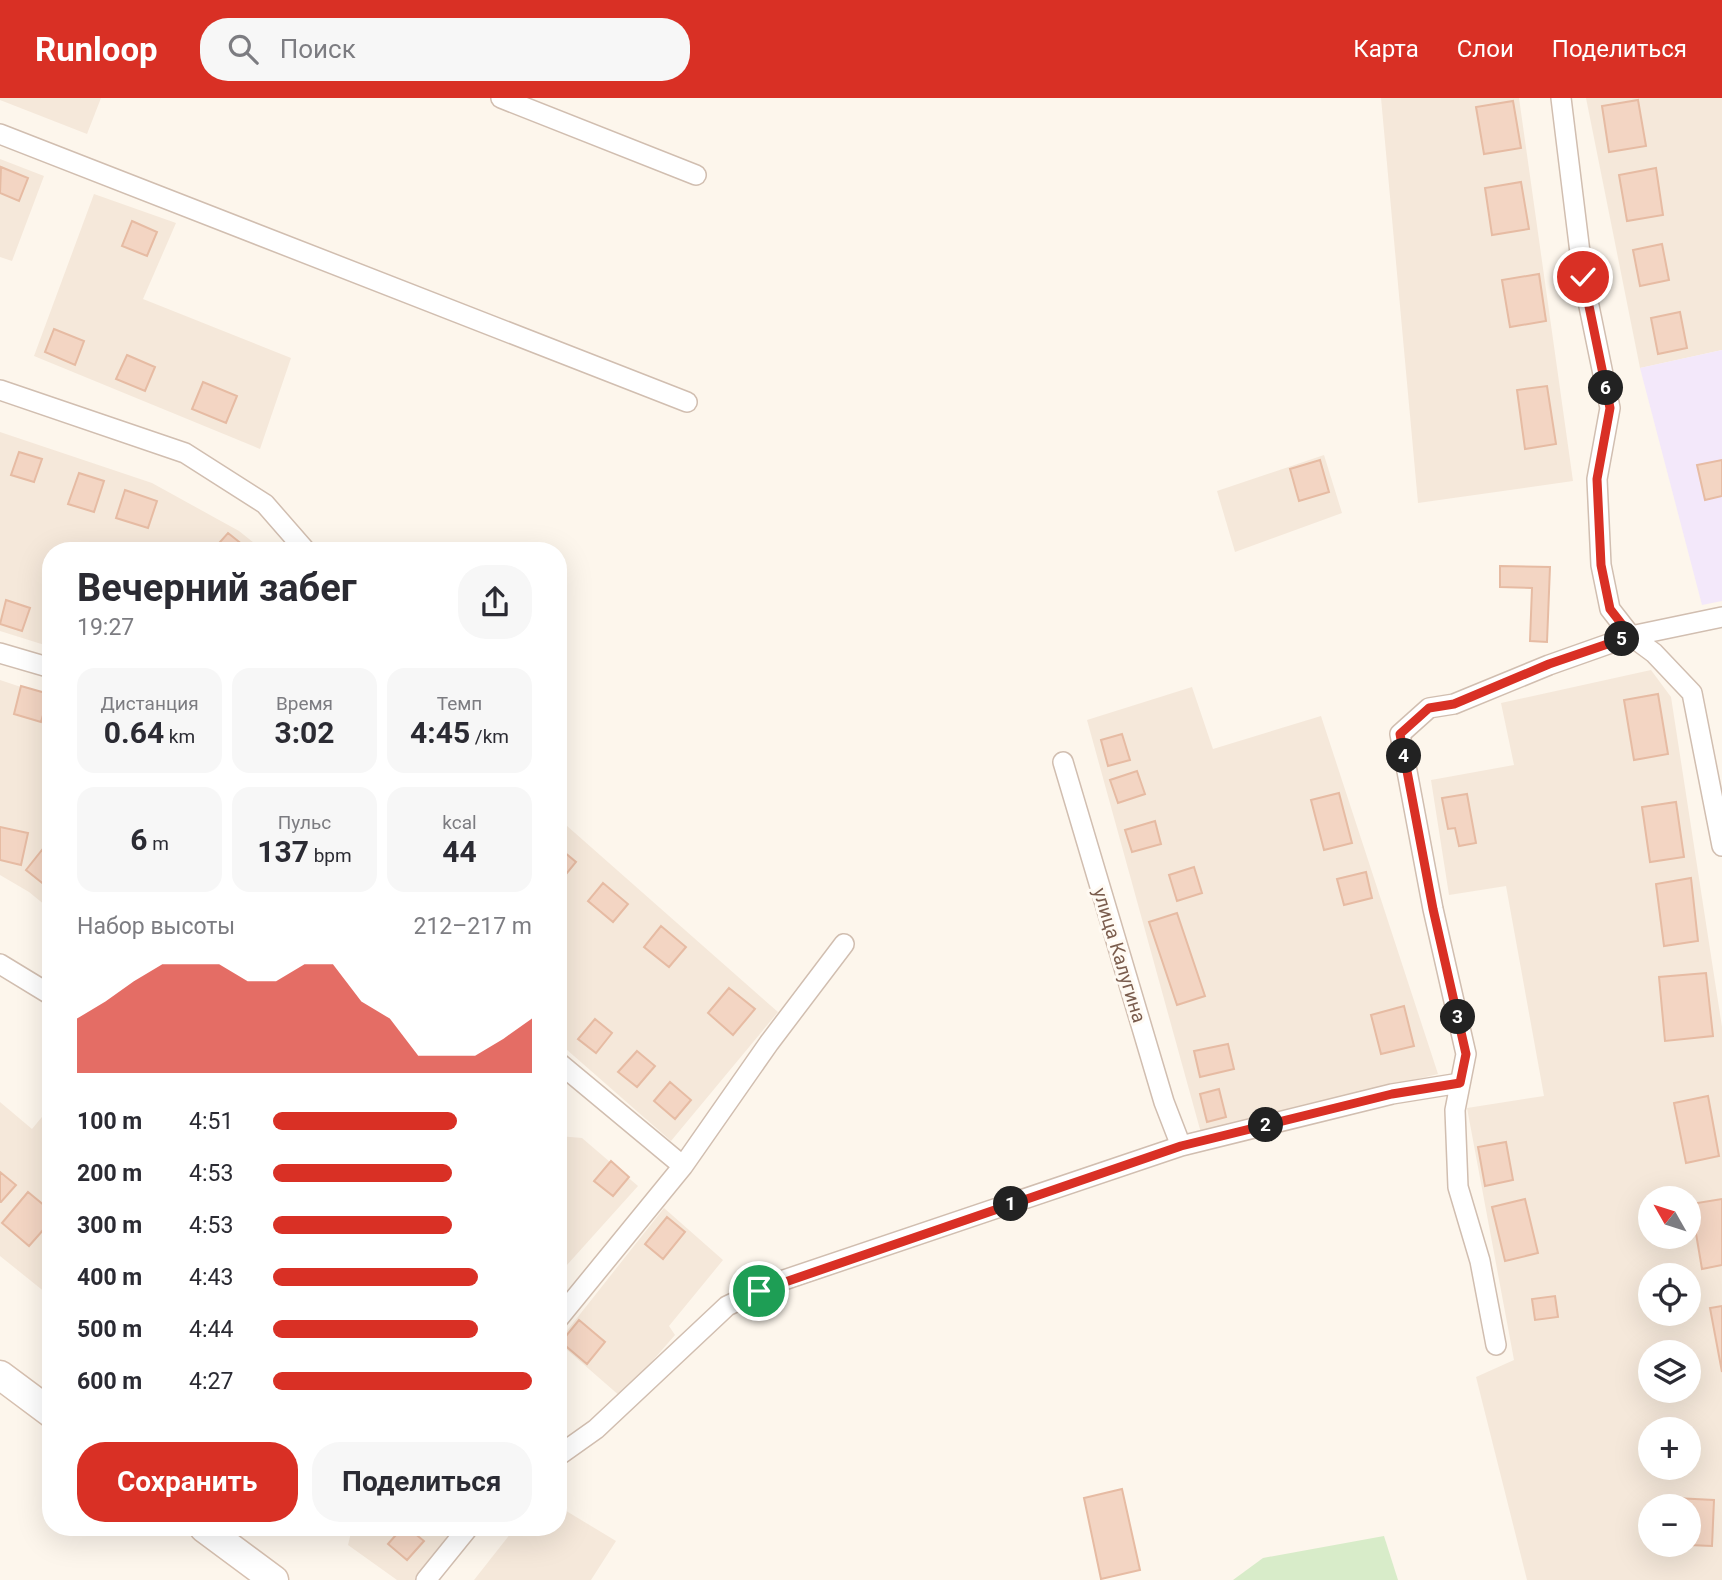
<!DOCTYPE html>
<html lang="ru">
<meta charset="utf-8">
<style>
:root{--surface:#fff;--page:#f7f7f7;--text:#2b2b33;--muted:#7c7c81;--accent:#d93025}
body{margin:0;font-family:Roboto,sans-serif;background:var(--page);color:var(--text);height:100vh;display:flex;flex-direction:column;font-size:26px;white-space:nowrap}
*{box-sizing:border-box;margin:0}
p{font-size:23px;color:var(--muted)}
.icon{flex:none;width:38px;height:38px;fill:none;stroke:currentColor;stroke-width:2;stroke-linecap:round;stroke-linejoin:round}
.map{position:relative;flex:1;overflow:hidden}
.details{position:absolute;left:42px;top:444px;width:525px;height:994px;display:flex;flex-direction:column;background:var(--surface);border-radius:28px;box-shadow:0 7px 28px #0002}
.details>*{flex:none}
.needle{width:46px;rotate:309deg}
.buttons{position:absolute;left:1638px;top:1088px;display:grid;gap:14px}
.buttons a{display:grid;place-items:center;width:63px;height:63px;border-radius:50%;background:var(--surface);box-shadow:0 7px 28px #0002;font-size:35px}
.pin{position:absolute;display:grid;place-items:center;width:60px;height:60px;color:#fff;margin:-30px;border:4px solid #fff;border-radius:50%;box-shadow:0 2px 7px #0007}
.km{position:absolute;width:35px;height:35px;margin:-18px;border-radius:50%;background:#222;color:#fff;font-size:19px;line-height:35px;text-align:center}
.round{display:grid;place-items:center;flex:none;width:74px;height:74px;border-radius:28px;background:var(--page)}
.head{display:flex;align-items:center;justify-content:space-between;height:119px;padding:0 35px}
h1{font-size:38px;font-weight:700;line-height:52px}
.stats{display:grid;grid-template-columns:repeat(3,1fr);gap:10px;height:119px;padding:7px 35px}
.stats div{display:grid;align-content:center;border-radius:18px;background:var(--page);text-align:center}
.stats b{font-size:30px;font-weight:700}
.stats small{font-size:19px;font-weight:400}
.stats p{font-size:19px}
.chart{height:196px;padding:14px 35px}
.chart p{display:flex;justify-content:space-between}
.chart svg{width:100%;height:126px;margin-top:7px;fill:var(--accent);opacity:.7}
.button{display:flex;gap:14px;margin-top:auto;padding:14px 35px}
.button a{flex:1;height:80px;border-radius:28px;background:var(--accent);color:#fff;font-size:28px;font-weight:700;line-height:80px;text-align:center}
.button a+a{background:var(--page);color:var(--text)}
ul{padding:0 35px;list-style:none;font-size:23px}
li{display:grid;grid-template-columns:112px 84px 1fr;align-items:center;height:52px}
li i{height:18px;border-radius:9px;background:var(--accent)}
header{display:flex;align-items:center;gap:42px;box-sizing:border-box;height:98px;padding:0 35px;background:var(--accent);color:#fff}
header strong{font-size:33px}
nav{display:flex;gap:38px;margin-inline-start:auto;font-size:24px}
.search{width:490px;height:63px;background:var(--page);display:flex;align-items:center;gap:18px;box-sizing:border-box;padding:0 24px;border-radius:28px;color:var(--muted);font-size:26px}
.map>svg:first-child{display:block}
.residential{fill:#f5e8da;fill-rule:evenodd}
.education{fill:#f3e8fa}
.green{fill:#d8ecc9}
.building{fill:#f3d5c3;stroke:#e6bba3;stroke-width:2}
.lines{fill:none;stroke-linecap:round;stroke-linejoin:round}
.minor-casing{stroke:#d1beb0;stroke-width:22}
.secondary-casing{stroke:#d6c0b0;stroke-width:31}
.minor{stroke:#fff;stroke-width:19}
.secondary{stroke:#fff;stroke-width:28}
.route-casing{stroke:#fff;stroke-width:14}
.route{stroke:#d93025;stroke-width:9}
.labels{text-anchor:middle;stroke-width:6;stroke-linejoin:round;paint-order:stroke}
.street-label{font-size:19px;fill:#7a5c4d;stroke:#fffaf3}
</style>
<header>
<strong>Runloop</strong>
<div class="search"><svg class="icon" aria-label="search" viewBox="0 0 24 24"><circle cx="10" cy="10" r="6"/><path d="M15 15l6 6"/></svg>Поиск</div>
<nav><a>Карта</a><a>Слои</a><a>Поделиться</a></nav>
</header>
<div class="map">
<svg width="1722" height="1482" viewBox="0 0 1722 1482">
<rect width="100%" height="100%" fill="#fdf6ec"/>
<path class="residential" d="M0,0h101l-14,36 -87,-34z
M1381,0h138l54,383 -155,22z
M1586,0h136v252l-82,18z
M0,61l44,17 -32,85 -12,-4z
M94,96l82,29 -33,76 148,59 -31,91 -226,-93z
M0,334l152,51 87,48 25,20h-213v96l-51,-16z
M1324,357l18,58 -107,39 -18,-61z
M1651,572l20,27 51,330v553h-195l-51,-203 38,-17 -47,-252 77,-12 -38,-210 -57,9 -18,-115 83,-15 -13,-62zM1650,1101h39v38h-39zM1650,1178h39v38h-39zM1650,1255h39v38h-39zM1650,1332h39v38h-39zM1650,1409h39v38h-39z
M0,582l51,17v213l-22,-18 -29,-17z
M1192,589l21,62 108,-33 117,358 -237,59 -114,-413z
M558,720l220,194 -107,129 -113,-99z
M0,1004l32,27 19,-23v191l-51,-41z
M558,1038l24,2 56,48 -80,89z
M664,1110l59,52 -54,66 6,9 -54,62 -63,-55z
M558,1408l58,35 -25,39h-117l41,-52h43z
M352,1430h106l-43,52h-18l-49,-35z"/>
<path class="education" d="M1722,252v251l-20,4 -62,-237z"/>
<path class="green" d="M1384,1438l14,44h-165l30,-22z"/>
<path class="building" d="M1638,2l8,46 -37,6 -7,-46z
M1513,3l8,47 -37,6 -8,-47z
M1,69l27,11 -9,23 -19,-8z
M1656,70l7,47 -36,6 -8,-46z
M1521,84l8,47 -37,6 -7,-47z
M132,123l25,11 -10,24 -25,-10z
M1662,146l7,36 -29,6 -7,-36z
M1539,176l7,47 -36,6 -8,-47z
M1680,214l7,36 -29,6 -7,-36z
M54,231l30,12 -9,24 -30,-13z
M127,257l28,12 -10,24 -29,-12z
M203,284l34,14 -11,27 -34,-14z
M1547,288l9,58 -31,5 -8,-59z
M19,354l23,7 -8,23 -23,-7z
M1320,362l9,32 -30,9 -9,-32z
M1722,362v36l-17,4 -8,-35z
M79,375l25,8 -10,31 -26,-8z
M125,392l32,11 -9,27 -32,-10z
M228,435l20,16 -2,2h-34z
M1500,468l50,1 -3,75 -17,-1 2,-53 -32,-1z
M6,502l24,8 -8,23 -22,-7z
M21,588l28,8 -8,28 -27,-8z
M1658,596l10,60 -34,6 -10,-60z
M1122,636l8,26 -22,6 -7,-26z
M1137,673l8,23 -27,9 -8,-23z
M1339,695l13,50 -28,7 -13,-50z
M1467,696l9,49 -17,3 -4,-18 -7,1 -6,-31z
M1676,704l8,55 -34,5 -8,-55z
M1155,723l6,23 -29,8 -7,-22z
M0,729l28,6 -7,32 -21,-5z
M558,749l18,15 -18,22z
M42,752l9,8v32l-25,-20z
M1194,769l8,26 -25,8 -8,-26z
M1366,774l6,26 -28,7 -7,-26z
M1691,780l7,63 -34,5 -8,-62z
M603,785l25,21 -15,18 -25,-21z
M1177,815l28,83 -28,9 -28,-83z
M661,828l25,21 -17,20 -25,-20z
M1706,875l7,63 -48,5 -6,-64z
M729,890l26,21 -22,26 -25,-22z
M1404,908l10,40 -33,8 -10,-39z
M595,921l17,14 -16,20 -18,-14z
M1228,946l6,25 -34,8 -6,-26z
M637,953l18,15 -18,21 -19,-15z
M670,984l21,18 -16,19 -21,-18z
M1219,991l7,28 -19,5 -7,-28z
M1708,998l11,60 -33,7 -12,-60z
M1506,1044l7,38 -28,6 -7,-39z
M611,1063l18,16 -16,19 -19,-15z
M0,1074l16,13 -15,17h-1z
M28,1094l23,19v10l-22,25 -27,-23z
M1525,1101l13,54 -33,8 -13,-54z
M1722,1101v66l-20,4 -11,-65z
M667,1119l18,15 -22,27 -18,-15z
M1555,1198l3,21 -23,3 -3,-21z
M1722,1208v66l-12,-64z
M579,1222l26,22 -18,22 -26,-22z
M1122,1391l18,81 -39,9 -17,-81z
M1675,1400l39,2 -2,46 -23,-1v-38h-14z
M402,1430h6l16,13 -17,19 -19,-16z"/>
<g class="lines">
<defs>
<path id="minor" d="M501,0l195,77
M1561,0l22,179 27,131 -13,71 4,86 9,44 21,27 23,17 38,40 30,153
M0,36l687,268
M0,292l185,63 80,51 41,47
M0,555l51,15
M1063,664l101,340 17,44
M0,866l51,31
M558,964l125,104
M558,1221l125,-153 86,-123 75,-99
M1496,1247l-16,-84 -22,-74 -3,-77 11,-56 -33,-145 -33,-175 29,-26 25,-4 95,-39 82,-29 91,-19
M558,1358l38,-27 131,-123 48,-23 406,-137 211,-52 68,-11
M426,1482l42,-52"/>
<path id="secondary" d="M0,1277l51,38
M204,1430l70,52"/>
</defs>
<use href="#minor" class="minor-casing"/>
<use href="#secondary" class="secondary-casing"/>
<use href="#minor" class="minor"/>
<use href="#secondary" class="secondary"/>
</g>
<g class="lines">
<defs>
<path id="route" d="M759,1193l422,-145 211,-52 68,-11 6,-29 -33,-145 -33,-175 29,-26 25,-4 95,-40 82,-28 -21,-27 -9,-44 -4,-86 13,-71 -27,-131"/>
</defs>
<use href="#route" class="route-casing"/>
<use href="#route" class="route"/>
</g>
<g class="labels">
<g class="street-label">
<text transform="translate(1120 857) rotate(73)" y="7">улица Калугина</text>
</g>
</g>
</svg>
<div class="buttons">
<a><svg class="needle" viewBox="-14 -14 28 28"><path d="M0-13l5 13h-10z" fill="#e53935"/><path d="M0 13l5-13h-10z" fill="#7c7c81"/></svg></a>
<a><svg class="icon" aria-label="locate" viewBox="0 0 24 24"><circle cx="12" cy="12" r="6"/><path d="M12 2v4M12 18v4M2 12h4M18 12h4"/></svg></a>
<a><svg class="icon" aria-label="layers" viewBox="0 0 24 24"><path d="M12 4l9 5-9 5-9-5zM3 14l9 5 9-5"/></svg></a>
<a>+</a>
<a>−</a>
</div>
<div class="pin" style="left:759px;top:1193px;background:#1e9e55"><svg class="icon" aria-label="arrive" viewBox="0 0 24 24"><path d="M6 21V4h12l-3 4 3 4H6"/></svg></div>
<div class="pin" style="left:1583px;top:179px;background:#d93025"><svg class="icon" aria-label="check" viewBox="0 0 24 24"><path d="M5 12l5 5 9-10"/></svg></div>
<b class="km" style="left:1011px;top:1106px">1</b>
<b class="km" style="left:1266px;top:1027px">2</b>
<b class="km" style="left:1458px;top:919px">3</b>
<b class="km" style="left:1404px;top:658px">4</b>
<b class="km" style="left:1622px;top:541px">5</b>
<b class="km" style="left:1606px;top:290px">6</b>
<section class="details">
<div class="head"><div><h1>Вечерний забег</h1><p>19:27</p></div><a class="round"><svg class="icon" aria-label="share" viewBox="0 0 24 24"><path d="M12 15V3M7 8l5-5 5 5M5 13v7h14v-7"/></svg></a></div>
<div class="stats">
<div><p>Дистанция</p><b>0.64<small> km</small></b></div>
<div><p>Время</p><b>3:02</b></div>
<div><p>Темп</p><b>4:45<small> /km</small></b></div>
</div>
<div class="stats">
<div><b>6<small> m</small></b></div>
<div><p>Пульс</p><b>137<small> bpm</small></b></div>
<div><p>kcal</p><b>44</b></div>
</div>
<div class="chart"><p><span>Набор высоты</span>212–217 m</p>
<svg viewBox="0 0 160 44" preserveAspectRatio="none"><path d="M0 44V25L10 19L20 12L30 6L40 6L50 6L60 12L70 12L80 6L90 6L100 19L110 25L120 38L130 38L140 38L150 32L160 25V44z"/></svg>
</div>
<ul>
<li><b>100 m</b>4:51<i style="width:71%"></i></li>
<li><b>200 m</b>4:53<i style="width:69%"></i></li>
<li><b>300 m</b>4:53<i style="width:69%"></i></li>
<li><b>400 m</b>4:43<i style="width:79%"></i></li>
<li><b>500 m</b>4:44<i style="width:79%"></i></li>
<li><b>600 m</b>4:27<i style="width:100%"></i></li>
</ul>
<div class="button"><a>Сохранить</a><a>Поделиться</a></div>
</section>
</div>
